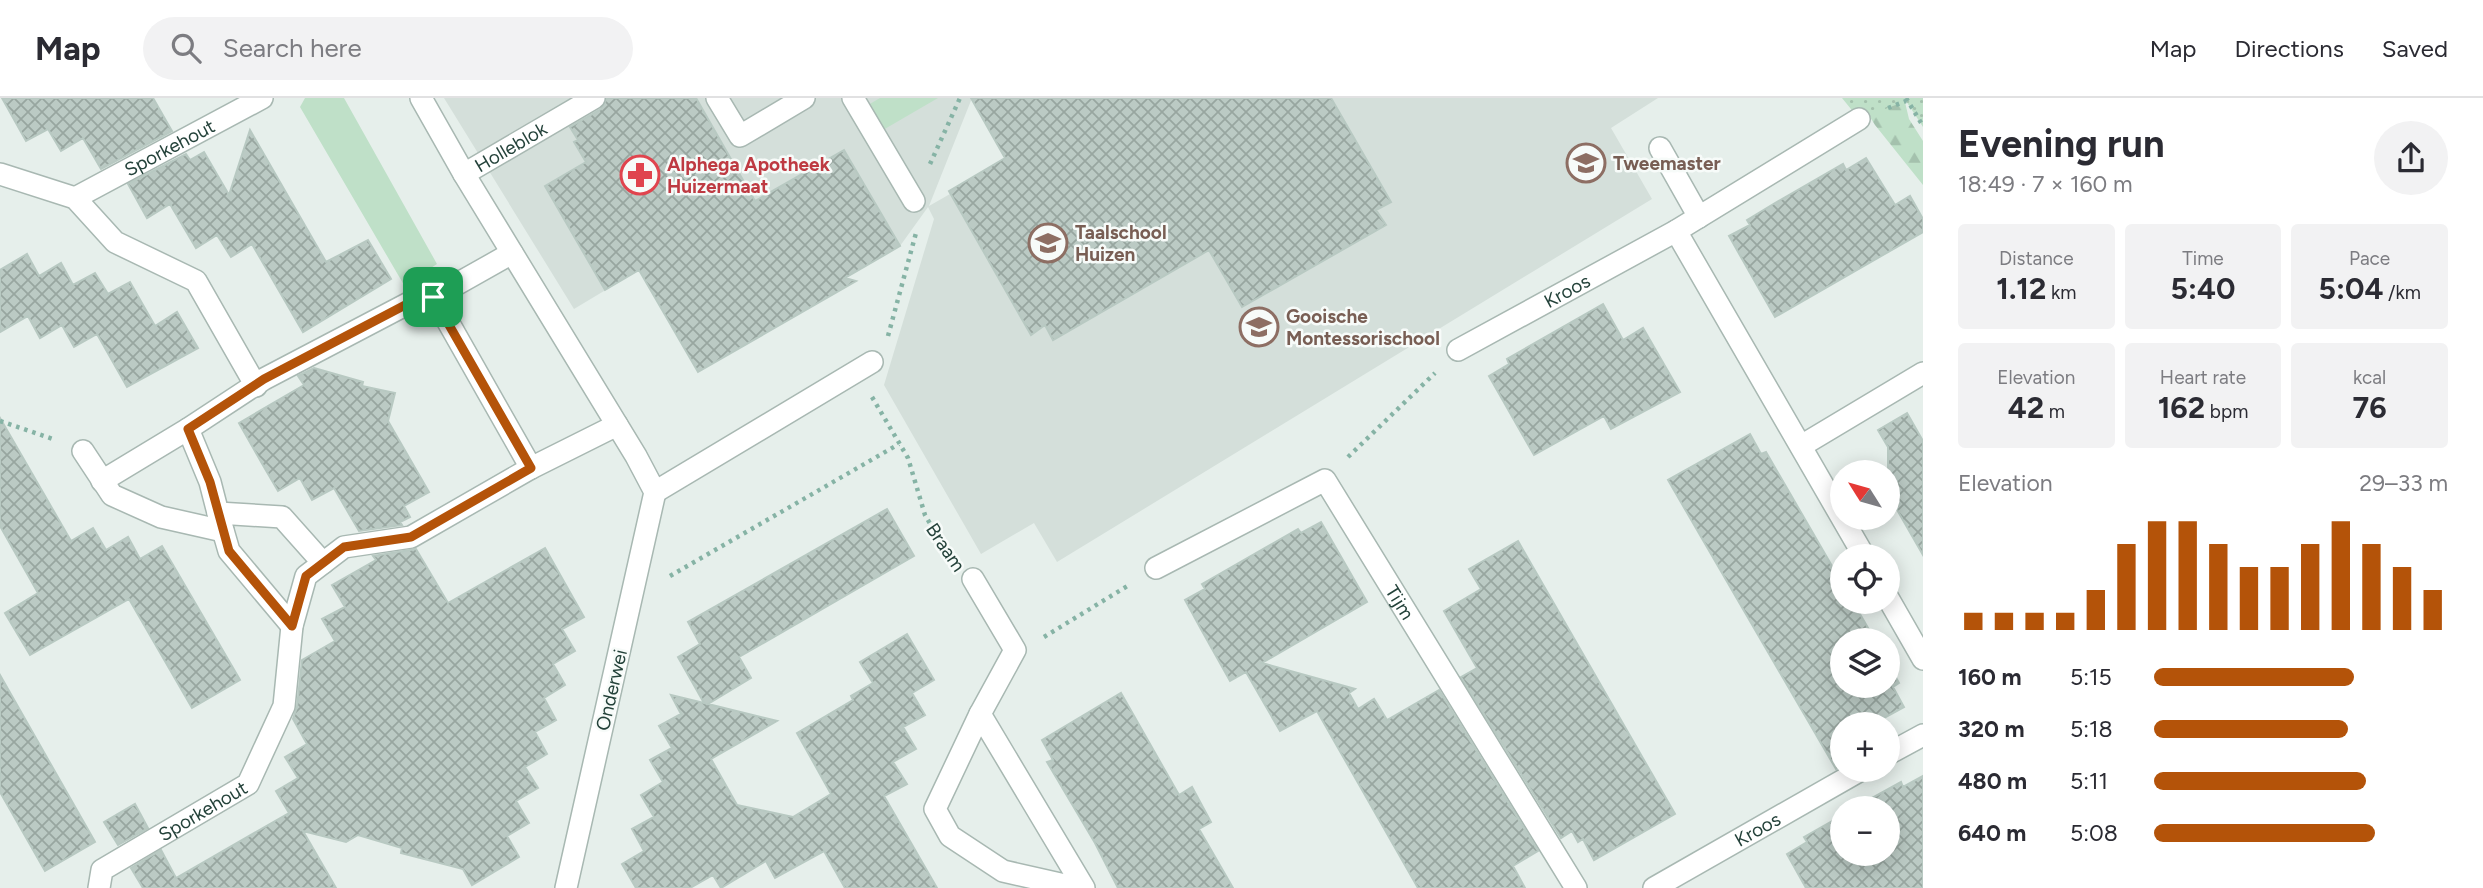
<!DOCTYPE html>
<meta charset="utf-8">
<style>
:root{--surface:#fff;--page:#f2f2f3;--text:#2b2b33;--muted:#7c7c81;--line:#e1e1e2;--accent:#b45309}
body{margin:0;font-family:Figtree,sans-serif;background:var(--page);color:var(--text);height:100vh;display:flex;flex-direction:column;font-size:26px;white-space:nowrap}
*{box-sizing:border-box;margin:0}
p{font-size:23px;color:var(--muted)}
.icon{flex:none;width:38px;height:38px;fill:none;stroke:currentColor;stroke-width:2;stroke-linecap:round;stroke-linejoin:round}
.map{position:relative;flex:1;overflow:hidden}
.details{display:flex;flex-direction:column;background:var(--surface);width:560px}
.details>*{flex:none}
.needle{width:46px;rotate:307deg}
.controls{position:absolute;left:1830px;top:362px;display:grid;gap:14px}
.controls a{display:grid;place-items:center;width:70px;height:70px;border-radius:50%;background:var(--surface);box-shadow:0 4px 18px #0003;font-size:35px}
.pin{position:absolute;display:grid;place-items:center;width:60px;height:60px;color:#fff;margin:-30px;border-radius:14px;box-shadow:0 4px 10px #0006}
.round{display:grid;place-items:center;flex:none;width:74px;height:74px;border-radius:37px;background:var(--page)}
.overview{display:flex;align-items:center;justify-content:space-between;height:119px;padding:0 35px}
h1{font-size:38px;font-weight:700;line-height:52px}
.metrics{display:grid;grid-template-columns:repeat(3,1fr);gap:10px;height:119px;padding:7px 35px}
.metrics div{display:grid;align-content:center;border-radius:7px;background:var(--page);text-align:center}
.metrics b{font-size:30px;font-weight:700}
.metrics small{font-size:19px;font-weight:400}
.metrics p{font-size:19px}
.chart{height:196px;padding:14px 35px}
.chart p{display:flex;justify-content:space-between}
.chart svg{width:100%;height:126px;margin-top:7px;stroke:var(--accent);stroke-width:6}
ul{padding:0 35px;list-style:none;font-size:23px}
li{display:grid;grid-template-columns:112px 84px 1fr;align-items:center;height:52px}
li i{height:18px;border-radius:9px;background:var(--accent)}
header{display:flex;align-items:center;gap:42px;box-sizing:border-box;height:98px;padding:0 35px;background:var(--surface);border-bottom:2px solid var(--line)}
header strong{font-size:33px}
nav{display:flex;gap:38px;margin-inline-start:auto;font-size:24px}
.search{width:490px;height:63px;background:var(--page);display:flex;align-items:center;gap:18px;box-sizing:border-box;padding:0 24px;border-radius:38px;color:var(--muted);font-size:26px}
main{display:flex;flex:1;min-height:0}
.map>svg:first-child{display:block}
.built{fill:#d4dfda}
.green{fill:#bfe0c8}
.forest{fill:url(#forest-firs)}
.park{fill:url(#park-dots)}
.building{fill:url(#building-cross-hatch);stroke:#b8c9c2;stroke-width:2}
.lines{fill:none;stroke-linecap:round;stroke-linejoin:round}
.minor-casing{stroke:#a8b8b2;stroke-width:24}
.path{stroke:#86b3a5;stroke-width:4.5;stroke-dasharray:3.5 5;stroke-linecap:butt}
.minor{stroke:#fff;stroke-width:21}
.route-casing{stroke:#fff;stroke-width:14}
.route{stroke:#b45309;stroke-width:9}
.labels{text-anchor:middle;stroke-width:5;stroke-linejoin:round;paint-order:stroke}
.street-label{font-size:19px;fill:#24423a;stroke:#f7fbf9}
.education-label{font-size:19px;font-weight:bold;fill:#785e54;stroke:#f7fbf9;text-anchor:start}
.health-label{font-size:19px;font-weight:bold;fill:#be3a42;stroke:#f7fbf9;text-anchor:start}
</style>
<header>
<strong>Map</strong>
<div class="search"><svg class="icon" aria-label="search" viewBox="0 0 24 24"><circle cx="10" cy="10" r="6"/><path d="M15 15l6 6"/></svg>Search here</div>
<nav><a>Map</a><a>Directions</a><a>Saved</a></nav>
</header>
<main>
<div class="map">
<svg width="1923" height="790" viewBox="0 0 1923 790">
<defs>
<pattern id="forest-firs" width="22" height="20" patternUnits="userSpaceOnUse" patternTransform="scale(1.75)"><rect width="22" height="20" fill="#bfe0c8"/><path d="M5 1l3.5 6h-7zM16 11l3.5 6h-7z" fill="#a4c1ad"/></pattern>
<pattern id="park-dots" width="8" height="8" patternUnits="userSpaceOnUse" patternTransform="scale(1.75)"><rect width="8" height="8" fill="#bfe0c8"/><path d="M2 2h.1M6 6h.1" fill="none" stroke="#a4c1ad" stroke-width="1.8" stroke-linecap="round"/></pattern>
<pattern id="building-cross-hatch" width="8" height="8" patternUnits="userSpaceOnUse" patternTransform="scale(1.75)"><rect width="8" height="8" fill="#bbcac4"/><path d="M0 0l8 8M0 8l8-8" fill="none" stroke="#98a6a0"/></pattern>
</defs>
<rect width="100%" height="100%" fill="#e6efeb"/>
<path class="built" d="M444,0h528l-43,108 21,-12 -1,-3 44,-26 8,14 161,-81h496l-47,30 41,71 -595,363 -23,-39 -53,31 -97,-169 50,-166 -6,-12 -28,39 -82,47 4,8 -124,71 -59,-102 -65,39z"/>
<path class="green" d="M305,0h39l93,166 -33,21 -104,-178z
M880,0h58l-55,32 -15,-25z"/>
<path class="forest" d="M1858,0h46l5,21 14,22v44l-48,-60z"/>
<path class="park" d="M1842,0h81v29l-17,-26 -47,18z"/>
<path class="building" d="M2,0h151l19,33 -71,38 -18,-31 -22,13 -13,-22 -22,12z
M607,0h89l59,103 89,-51 56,96 -55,32 11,3 -158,91 -59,-102 -34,20 -60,-104 41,-24 -12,-20 4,-2 -8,-13 31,-18z
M971,0h360l60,104 -15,8 10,15 -144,82 -33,-57 -156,90 -8,-15 -14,10 -82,-144 56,-33z
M250,32l76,132 42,-22 23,39 -88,53 -51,-88 -21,13 -14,-22 -21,13 -26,-44 -23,14 -19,-34 58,-30 4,6 14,-8 25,43z
M1866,60l29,47 15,-9 13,23v13l-148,85 -46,-81 21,-11 -3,-5 28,-17 68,-39 3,6z
M27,156l12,22 22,-13 12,22 22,-12 13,21 22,-12 25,44 22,-14 21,36 -71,39 -30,-53 -23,13 -12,-22 -22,13 -12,-22 -28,16v-62z
M1603,206l20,36 20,-12 37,64 -69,37 -7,-13 -70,39 -45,-79 20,-12 -2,-5z
M314,270l49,14 -1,4 33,7 -7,28 41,71 -25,14 6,11 -10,5 2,3 -43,6 -25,-43 -22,12 -12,-22 -22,13 -14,-24 -25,-44 65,-38 -6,-9z
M1907,315l16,28v114l-35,-61v-47l-10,-17z
M0,320l71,123 22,-13 13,22 22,-13 12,22 22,-13 78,134 -48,28 -63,-109 -99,56 -25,-42 33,-20 -38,-67z
M1750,336l11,20 5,-2 77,133v17h10l22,38h-32v46h45v-22l11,19 -6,4 11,20 -31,17h-30v41l-7,4 -168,-289z
M887,411l27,47 -175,101 12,21 -43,26 69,17 -66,38 26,46 56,12 38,-23 -34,-61 56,-33 -2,-4 22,-13 -13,-21 47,-28 27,46 -22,13 13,22 -22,12 13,22 -23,13 14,22 -23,12 53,92h-92l-21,-37 -49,27 -9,-17 -45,27 -8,-13 -23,13h-54l-14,-24 22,-13 -12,-22 22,-12 -13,-22 22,-13 -13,-22 22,-12 -13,-22 22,-12 -10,-19 33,8 -26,-46 22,-13 -12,-22z
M1321,424l46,80 -105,61 93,26 -6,4 9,16 16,-10 13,21 52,-30 99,161 -25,15 12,22h-107l-101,-177 -37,20 -34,-59 -16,9 -28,-50 -17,-31 20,-11 -3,-5 96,-55 3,4z
M1518,443l157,273 -81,46 -11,-21 -5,3 -6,-11 -11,7 -100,-161 16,-9 -33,-57 37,-22 -12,-20z
M545,450l39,69 -22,12 13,22 -22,13 12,21 -21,13 12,22 -21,12 12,22 -22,13 13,21 -22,13 13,22 -22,13 12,21 -47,28 -9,-16 -62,-16 1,-5 -44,-13 -12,7 -43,-11 33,57h-193l-12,-20 30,-18 15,28 113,-65 -13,-22 22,-13 -13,-21 22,-13 -14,-25 4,-12 5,-47 33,-19 -13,-22 23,-12 -13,-22 44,-25 -3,-4 43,-7 32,54z
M0,577l95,167 -50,29 -45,-79z
M1121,595l58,102 13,-8 19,35 -12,7 34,59h-115l-23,-45 -48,-81 6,-2 -11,-20z
M1923,678v112h-117l-19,-34 20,-12 -3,-5 39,-22v39h45v-46h-34l47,-26 2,5z
M135,706l13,24 -30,17 -14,-23z"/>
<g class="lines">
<defs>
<g id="minor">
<path d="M421,0l43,76 172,282 19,36 -89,396"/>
<path d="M717,0l23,38 64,-38"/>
<path d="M853,0l61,103"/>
<path d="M1660,50l39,69"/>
<path d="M0,76l75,24 40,44 81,39 60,105"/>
<path id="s1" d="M464,76l130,-76"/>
<path id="s2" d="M75,100l187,-100"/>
<path d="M1676,133l188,325"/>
<path d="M512,155l-78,44 97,171"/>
<path id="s3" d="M1458,252l218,-119 183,-112"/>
<path d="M1801,348l122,-73"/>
<path d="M83,353l29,44 49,22 62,14"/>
<path d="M102,383l86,-52"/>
<path d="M655,394l217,-130"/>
<path d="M218,415l-8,-31 -22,-53 76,-50 145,-76 25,-6"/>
<path id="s4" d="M1156,470l169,-88 251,408"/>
<path d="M973,481l42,71 -35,64 -45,95 15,27 53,35 75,17"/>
<path d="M1888,500l35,61"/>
<path d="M292,528l-63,-75 -11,-38 64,4 41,46"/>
<path d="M980,616l104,174"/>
<path d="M1888,656l35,-19"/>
<path id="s5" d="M99,790l3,-18 146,-86 36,-78 8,-80 14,-50 38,-29 67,-10 120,-69 86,-43"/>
<path id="s6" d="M1654,790l207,-118"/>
</g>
</defs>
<use href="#minor" class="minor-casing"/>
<path class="path" d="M1906,0l17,28
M1888,10l18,-7
M930,66l30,-66
M888,238l28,-103
M872,299l36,61 17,57 25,43
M0,323l56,19
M1348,359l87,-84
M670,478l229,-132
M1044,539l85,-52"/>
<use href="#minor" class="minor"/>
</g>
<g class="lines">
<defs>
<path id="route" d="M433,199l98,171 -120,69 -67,10 -38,29 -14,50 -63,-75 -19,-69 -22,-53 76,-50 145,-76z"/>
</defs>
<use href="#route" class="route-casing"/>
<use href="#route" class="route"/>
</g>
<defs>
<symbol id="school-ring" viewBox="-11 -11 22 22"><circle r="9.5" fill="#f7fbf9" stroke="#8d6e63" stroke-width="1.5"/><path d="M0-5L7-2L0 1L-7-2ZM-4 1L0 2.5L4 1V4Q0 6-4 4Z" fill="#8d6e63"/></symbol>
<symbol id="pharmacy-ring" viewBox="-11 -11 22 22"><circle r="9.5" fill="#f7fbf9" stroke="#e0444e" stroke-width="1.5"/><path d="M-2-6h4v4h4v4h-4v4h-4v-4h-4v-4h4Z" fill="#e0444e"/></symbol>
</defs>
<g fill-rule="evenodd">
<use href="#school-ring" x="1564" y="43" width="44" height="44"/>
<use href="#pharmacy-ring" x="618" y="55" width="44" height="44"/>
<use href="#school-ring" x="1026" y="123" width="44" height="44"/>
<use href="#school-ring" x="1237" y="207" width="44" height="44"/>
</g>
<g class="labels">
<g class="street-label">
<text dy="7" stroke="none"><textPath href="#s1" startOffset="54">Holleblok</textPath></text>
<text dy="7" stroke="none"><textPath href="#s2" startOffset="107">Sporkehout</textPath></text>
<text dy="7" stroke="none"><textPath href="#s3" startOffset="124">Kroos</textPath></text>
<text transform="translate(946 449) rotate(56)" y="7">Braam</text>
<text dy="7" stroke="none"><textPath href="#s4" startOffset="334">Tijm</textPath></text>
<text transform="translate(611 592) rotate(-77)" y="7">Onderwei</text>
<text dy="7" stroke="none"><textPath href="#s5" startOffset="135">Sporkehout</textPath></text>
<text dy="7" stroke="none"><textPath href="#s6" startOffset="119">Kroos</textPath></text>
</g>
<g class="education-label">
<text x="1613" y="72">Tweemaster</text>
<text x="1075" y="141">Taalschool<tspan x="1075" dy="22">Huizen</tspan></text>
<text x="1286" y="225">Gooische<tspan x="1286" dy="22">Montessorischool</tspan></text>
</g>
<g class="health-label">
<text x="667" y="73">Alphega Apotheek<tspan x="667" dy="22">Huizermaat</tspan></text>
</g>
</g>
</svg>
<div class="controls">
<a><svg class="needle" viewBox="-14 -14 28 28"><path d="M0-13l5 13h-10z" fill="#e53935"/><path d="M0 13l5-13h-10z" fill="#7c7c81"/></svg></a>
<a><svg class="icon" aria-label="locate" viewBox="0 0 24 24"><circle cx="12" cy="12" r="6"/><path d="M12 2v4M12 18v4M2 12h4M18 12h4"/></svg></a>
<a><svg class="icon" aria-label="layers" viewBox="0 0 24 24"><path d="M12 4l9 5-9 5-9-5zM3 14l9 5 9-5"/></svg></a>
<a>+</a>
<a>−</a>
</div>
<div class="pin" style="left:433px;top:199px;background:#1e9e55"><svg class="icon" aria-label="arrive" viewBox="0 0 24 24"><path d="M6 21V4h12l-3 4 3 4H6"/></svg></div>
</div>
<section class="details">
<div class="overview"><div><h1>Evening run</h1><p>18:49 · 7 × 160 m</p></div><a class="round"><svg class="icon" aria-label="share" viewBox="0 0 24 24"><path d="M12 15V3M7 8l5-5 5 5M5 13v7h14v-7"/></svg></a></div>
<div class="metrics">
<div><p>Distance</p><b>1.12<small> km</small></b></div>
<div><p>Time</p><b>5:40</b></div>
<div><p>Pace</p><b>5:04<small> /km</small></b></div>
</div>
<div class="metrics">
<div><p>Elevation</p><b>42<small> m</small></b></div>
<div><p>Heart rate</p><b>162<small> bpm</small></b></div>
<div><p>kcal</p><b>76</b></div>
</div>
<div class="chart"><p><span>Elevation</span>29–33 m</p>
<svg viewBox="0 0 160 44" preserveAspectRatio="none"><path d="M5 44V38M15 44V38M25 44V38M35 44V38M45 44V30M55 44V14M65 44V6M75 44V6M85 44V14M95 44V22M105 44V22M115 44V14M125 44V6M135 44V14M145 44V22M155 44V30"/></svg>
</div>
<ul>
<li><b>160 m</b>5:15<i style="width:68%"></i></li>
<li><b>320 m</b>5:18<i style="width:66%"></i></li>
<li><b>480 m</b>5:11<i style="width:72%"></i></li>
<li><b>640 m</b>5:08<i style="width:75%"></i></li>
</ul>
</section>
</main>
